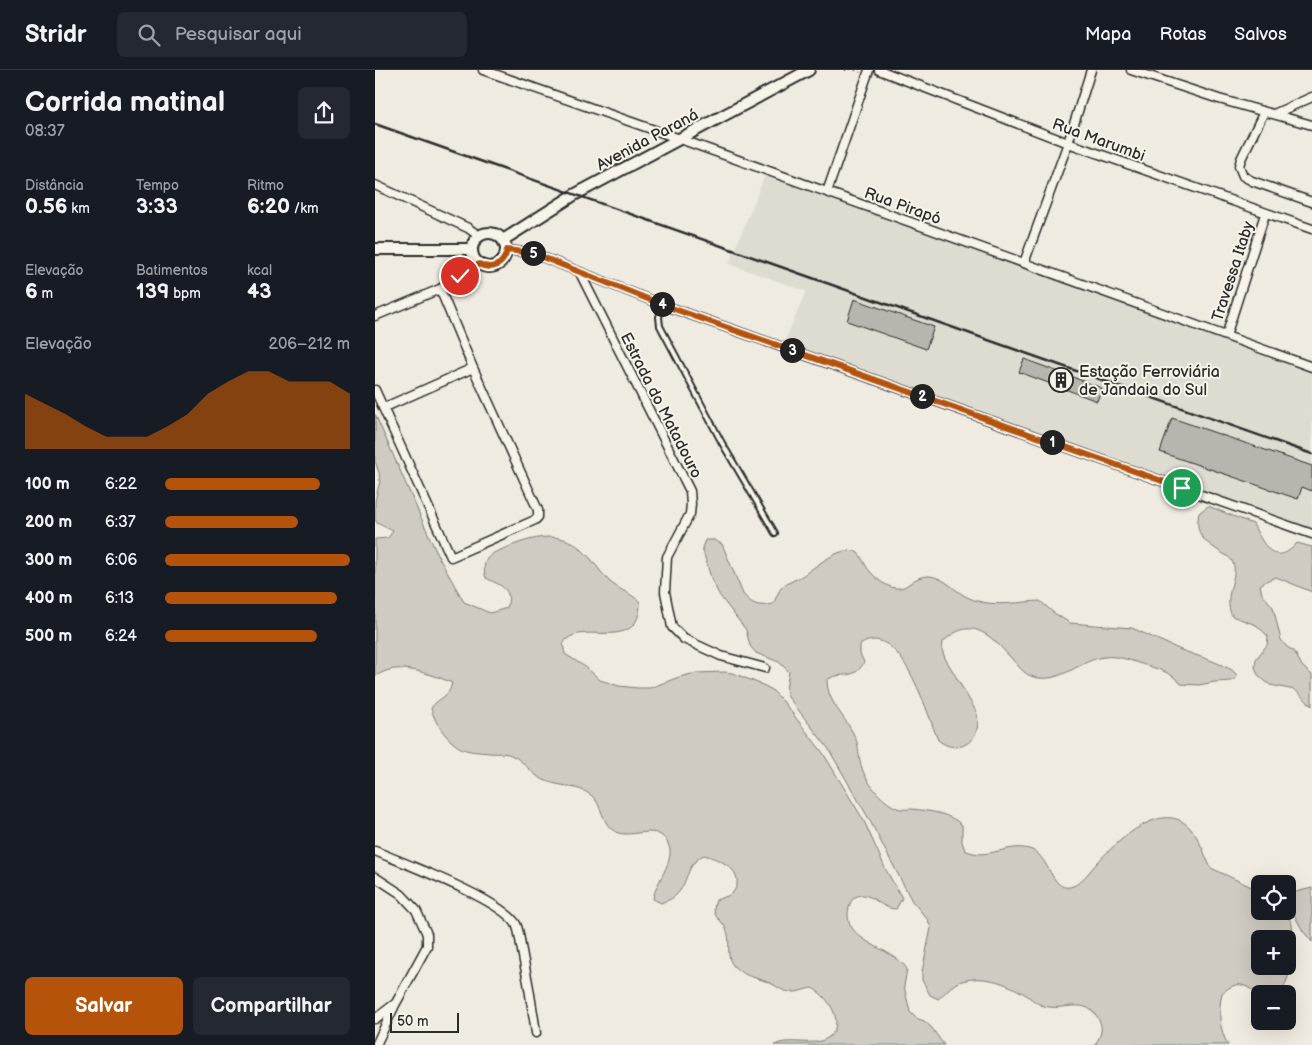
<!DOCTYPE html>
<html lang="pt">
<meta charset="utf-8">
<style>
:root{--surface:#171b24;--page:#242831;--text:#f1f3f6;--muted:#9ea1a6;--line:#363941;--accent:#b45309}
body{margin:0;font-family:"Balsamiq Sans",sans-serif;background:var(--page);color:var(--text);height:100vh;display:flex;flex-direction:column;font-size:19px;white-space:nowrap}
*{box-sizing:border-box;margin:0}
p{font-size:16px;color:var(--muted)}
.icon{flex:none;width:28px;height:28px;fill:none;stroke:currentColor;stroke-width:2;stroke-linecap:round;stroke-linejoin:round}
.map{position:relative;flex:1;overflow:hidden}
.details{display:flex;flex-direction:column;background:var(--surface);width:375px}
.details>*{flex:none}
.tools{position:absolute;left:876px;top:805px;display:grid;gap:10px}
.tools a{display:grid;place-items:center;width:45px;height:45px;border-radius:8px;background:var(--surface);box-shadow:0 5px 20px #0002;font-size:25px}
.scale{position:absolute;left:15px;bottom:12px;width:69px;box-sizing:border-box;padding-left:5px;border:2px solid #2b2b2b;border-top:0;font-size:14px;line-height:18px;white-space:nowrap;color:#2b2b2b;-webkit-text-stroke:4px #f7f3e8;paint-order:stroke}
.pin{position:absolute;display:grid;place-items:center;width:42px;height:42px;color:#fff;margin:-21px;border:2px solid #fff;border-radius:50%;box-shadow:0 1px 5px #0007}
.km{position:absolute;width:25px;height:25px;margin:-12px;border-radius:50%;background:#222;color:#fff;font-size:14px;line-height:25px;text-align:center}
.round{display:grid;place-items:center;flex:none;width:52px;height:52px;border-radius:8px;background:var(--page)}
.headline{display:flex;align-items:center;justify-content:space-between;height:85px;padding:0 25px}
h1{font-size:28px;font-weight:700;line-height:38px}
.stats{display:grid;grid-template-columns:repeat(3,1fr);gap:8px;height:85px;padding:5px 25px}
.stats div{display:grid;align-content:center}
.stats b{font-size:21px;font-weight:700}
.stats small{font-size:14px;font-weight:400}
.stats p{font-size:14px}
.chart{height:140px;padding:10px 25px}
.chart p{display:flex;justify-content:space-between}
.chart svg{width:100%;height:90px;margin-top:5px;fill:var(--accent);opacity:.7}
.button{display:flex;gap:10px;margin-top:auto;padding:10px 25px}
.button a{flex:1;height:58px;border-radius:8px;background:var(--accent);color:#fff;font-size:20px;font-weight:700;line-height:58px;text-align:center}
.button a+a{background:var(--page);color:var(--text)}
ul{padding:0 25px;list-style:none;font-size:16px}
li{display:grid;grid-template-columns:80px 60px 1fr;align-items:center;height:38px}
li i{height:12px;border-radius:6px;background:var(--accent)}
header{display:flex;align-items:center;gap:30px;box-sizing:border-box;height:70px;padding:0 25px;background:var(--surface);border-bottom:1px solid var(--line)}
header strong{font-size:24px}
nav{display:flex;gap:28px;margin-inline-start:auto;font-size:18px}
.search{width:350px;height:45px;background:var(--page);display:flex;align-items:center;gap:12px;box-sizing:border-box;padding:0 18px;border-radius:8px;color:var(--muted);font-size:19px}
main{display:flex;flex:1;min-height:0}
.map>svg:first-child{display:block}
.built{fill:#dedbd1}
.green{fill:#cfcbc2;stroke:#7d7b76;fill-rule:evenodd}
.building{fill:#b8b5ae;stroke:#2b2b2b}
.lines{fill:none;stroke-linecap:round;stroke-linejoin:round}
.service-casing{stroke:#2b2b2b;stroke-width:8}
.minor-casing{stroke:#2b2b2b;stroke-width:11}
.tertiary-casing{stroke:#2b2b2b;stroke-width:14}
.path{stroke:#2b2b2b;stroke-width:2;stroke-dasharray:1 4;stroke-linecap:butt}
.service{stroke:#f7f3e8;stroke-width:4}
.minor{stroke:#f7f3e8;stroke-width:8}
.tertiary{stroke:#f7f3e8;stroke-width:10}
.rail{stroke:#2b2b2b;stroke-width:2.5}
.route-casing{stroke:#fff;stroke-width:10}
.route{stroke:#b45309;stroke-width:6}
.labels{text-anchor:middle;stroke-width:4;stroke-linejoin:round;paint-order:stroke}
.street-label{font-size:16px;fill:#2b2b2b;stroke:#f7f3e8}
.poi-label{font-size:16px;fill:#2b2b2b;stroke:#f7f3e8;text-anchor:start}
</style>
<header>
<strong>Stridr</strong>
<div class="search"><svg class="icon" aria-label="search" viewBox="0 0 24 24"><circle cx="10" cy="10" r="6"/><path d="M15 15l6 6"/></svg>Pesquisar aqui</div>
<nav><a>Mapa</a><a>Rotas</a><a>Salvos</a></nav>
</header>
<main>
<section class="details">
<div class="headline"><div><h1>Corrida matinal</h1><p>08:37</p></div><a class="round"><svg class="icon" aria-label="share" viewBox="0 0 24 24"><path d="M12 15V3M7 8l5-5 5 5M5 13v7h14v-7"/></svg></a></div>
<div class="stats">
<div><p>Distância</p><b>0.56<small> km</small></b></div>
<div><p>Tempo</p><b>3:33</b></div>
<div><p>Ritmo</p><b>6:20<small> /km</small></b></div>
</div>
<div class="stats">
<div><p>Elevação</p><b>6<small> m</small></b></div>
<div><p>Batimentos</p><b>139<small> bpm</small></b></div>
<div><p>kcal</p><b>43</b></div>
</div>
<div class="chart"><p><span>Elevação</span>206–212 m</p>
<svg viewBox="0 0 160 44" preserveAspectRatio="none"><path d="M0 44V17L10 22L20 27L30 33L40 38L50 38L60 38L70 33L80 27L90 17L100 11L110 6L120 6L130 11L140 11L150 11L160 17V44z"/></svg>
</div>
<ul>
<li><b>100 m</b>6:22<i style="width:84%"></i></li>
<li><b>200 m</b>6:37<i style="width:72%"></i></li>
<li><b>300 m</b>6:06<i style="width:100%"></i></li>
<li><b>400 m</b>6:13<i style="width:93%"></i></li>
<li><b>500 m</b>6:24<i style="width:82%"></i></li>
</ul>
<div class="button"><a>Salvar</a><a>Compartilhar</a></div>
</section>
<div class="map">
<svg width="937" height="975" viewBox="0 0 937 975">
<rect width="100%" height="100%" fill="#efebe0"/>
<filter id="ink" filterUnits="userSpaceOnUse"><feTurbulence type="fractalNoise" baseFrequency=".02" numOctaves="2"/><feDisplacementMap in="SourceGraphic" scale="10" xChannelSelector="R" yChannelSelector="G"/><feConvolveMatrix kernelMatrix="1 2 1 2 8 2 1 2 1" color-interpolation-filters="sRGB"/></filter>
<g filter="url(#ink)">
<path class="built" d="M390,105l547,197v157l-528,-186 22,-52 -77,-27z"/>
<path class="green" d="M0,344l63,142 26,46 26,11 17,-5c6,-20 -6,-22 -21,-30 -4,-13 -1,-22 12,-27 27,-11 59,-24 83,-2 11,9 18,22 28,32 10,9 22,12 31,21 0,51 -53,20 -73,37 -2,1 -3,4 -4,6l2,9 22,14 13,12 19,6 19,2h12l29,-11 17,-4 28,-1 8,1 16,6 17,7 7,4 10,10 41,53 41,68 22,49 16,28 -6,11c-15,0 -23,-15 -35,-14 -6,1 -9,4 -11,9 -13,38 43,42 57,65l-3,17 6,26 6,6 8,3 7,6 13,18h-169c11,-7 32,0 46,-4 29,-10 10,-44 -9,-53 -7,1 -15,5 -22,4 -8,-1 -12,-5 -18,-8 -13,-7 -35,-7 -42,-24 -3,-10 1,-21 -4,-31 -6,-13 -16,-11 -10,-29 4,-2 11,-3 15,-6 3,-2 5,-6 6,-10 2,-17 -19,-25 -33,-29 -19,9 -15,29 -29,41 -4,4 -10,5 -14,7l-8,-4c2,-16 22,-38 16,-53 -10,-26 -37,-6 -53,-14 -15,-7 -13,-28 -25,-37 -13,-10 -32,-8 -47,-15 -13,-5 -20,-20 -33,-25 -6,-3 -15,-1 -22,-2 -9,-1 -22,-1 -30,-6 -12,-7 -25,-25 -28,-39 8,-11 18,-10 21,-25 -14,-7 -43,-16 -58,-14 -7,1 -13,4 -19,7v-137l13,-1 5,-7 -16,-8 -2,-3v-19l5,-20 -1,-8 -4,-12z
M833,436l45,18c10,20 22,45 44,19l15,4v45l-36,-15 -8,3 -8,5 2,9 11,13 8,33 6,7 7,4 8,15 10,9v31l-17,-16 -25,-5 -12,-10 -3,-8 1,-8 11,-14 1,-9 -12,-11 -24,-9c-10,-21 7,-38 1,-53 -2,-5 -6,-7 -11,-10 -17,-11 -28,-18 -23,-40z
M330,470h9l8,4 21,50c9,11 16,13 30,10 3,-5 5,-13 9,-17 6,-5 14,-7 20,-11 12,-8 42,-34 56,-23 3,3 6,9 8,13 6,9 18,21 30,22 13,2 16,-13 34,-12 16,2 25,16 39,22 23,10 47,4 71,3l14,12 16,10 62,5 49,22 34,12 17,8 6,6 -6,5 -17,1 -16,3 -18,-1c-9,-11 -20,-14 -33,-18 -14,-4 -29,-11 -44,-9 -23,3 -41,24 -65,21 -13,-1 -19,-10 -27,-19 -4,-5 -9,-9 -13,-14 -20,-19 -35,-23 -56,-3l-1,8 3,8 31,53c9,27 -16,47 -38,29 -10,-24 -38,-123 -78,-95v9l4,8c-10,20 -22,8 -37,18 0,22 18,36 27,55 5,9 4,19 7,30 4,16 20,36 36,43 4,2 10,1 15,1 18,2 37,4 50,16v17l3,8c22,12 44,-9 67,0 17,7 20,41 38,37 11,-2 20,-17 28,-25 19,-21 65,-64 92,-34 11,12 14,27 21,40l49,23v20h24c3,5 7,9 8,14 3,19 1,55 -14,69 -5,0 -12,1 -17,-1 -18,-5 -19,-16 -39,0 -4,18 -3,36 6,52h-133c5,-8 9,-16 4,-25 -13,-25 -34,-8 -55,-14 -8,-2 -15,-10 -23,-14 -18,-11 -45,-19 -66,-8 -7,4 -11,11 -17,15l-8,-4 -8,-15v-8l9,-44 -3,-8 -16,-19 -43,-82 -41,-71 -40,-51 -2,-8 3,-17 -10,-10 -23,-9 -6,-7 -4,-16 -26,-34 -8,-15 -10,-33zM885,869h27v27h-27z
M937,818v54l-9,-11 -16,-29 5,-9z"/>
<path class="building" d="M479,229l80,28 -8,22 -79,-28z
M649,289l78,29 -5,13 -78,-29z
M797,348l140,48v25l-10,-4 -4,12 -138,-47z"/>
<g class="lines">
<defs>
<path id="service" d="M288,235l-4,12 1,9 62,117 53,90"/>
<path id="minor" d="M108,0l197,69 632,228
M504,0l189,73 244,86
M756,0l88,29 93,26
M889,42l-23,47 -2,7 4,10 9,5 60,21
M899,44l38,-17
M0,115l93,43 11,8
M452,122l42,-122
M132,180l25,3 131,52 649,229
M649,193l44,-120 23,-73
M205,203l110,218 1,13 -1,10 -23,43 -2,35 7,35 12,12 37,17 44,12
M0,246l65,-27 39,-25
M851,266l39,-122
M0,320l76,167 84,-37 3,-3v-7l-65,-142 -33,-79
M8,338l90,-40
M0,781c31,13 125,48 141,73 3,6 4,16 5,22 6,29 11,58 15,87
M0,807l26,17 15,16 11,24v12l-31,57 -21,16
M1,975l19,-40"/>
<path id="tertiary" d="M97 180a17 17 0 1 1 34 0a17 17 0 1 1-34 0Z
M128,170l71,-45 235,-125
M0,179h97"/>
</defs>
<use href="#service" class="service-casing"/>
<use href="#minor" class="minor-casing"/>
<use href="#tertiary" class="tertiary-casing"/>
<path class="path" d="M470,0h6
M480,0l5,2"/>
<use href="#service" class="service"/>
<use href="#minor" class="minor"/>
<use href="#tertiary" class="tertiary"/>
<path class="rail" d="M0,54l937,330"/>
</g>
</g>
<g class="lines" filter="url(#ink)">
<defs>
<path id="route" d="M85,206l19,-12c13,7 25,1 28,-14l25,3 131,52 519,183"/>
</defs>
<use href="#route" class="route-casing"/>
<use href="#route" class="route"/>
</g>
<defs>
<symbol id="building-ring" viewBox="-11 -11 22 22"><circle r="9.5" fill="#f7f3e8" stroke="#2b2b2b" stroke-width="1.5"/><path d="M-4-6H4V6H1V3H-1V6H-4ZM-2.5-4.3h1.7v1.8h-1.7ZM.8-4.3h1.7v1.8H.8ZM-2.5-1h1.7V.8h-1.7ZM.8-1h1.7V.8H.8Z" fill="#2b2b2b"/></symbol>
</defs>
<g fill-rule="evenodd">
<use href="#building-ring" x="672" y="296" width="28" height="28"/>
</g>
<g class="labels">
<g class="street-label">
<text transform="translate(272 69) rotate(-28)" y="6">Avenida Paraná</text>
<text transform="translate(724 69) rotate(20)" y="6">Rua Marumbi</text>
<text transform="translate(528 135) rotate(20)" y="6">Rua Pirapó</text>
<text transform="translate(857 201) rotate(-72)" y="6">Travessa Itaby</text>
<text transform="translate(287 335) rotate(63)" y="6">Estrada do Matadouro</text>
</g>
<g class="poi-label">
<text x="704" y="307">Estação Ferroviária<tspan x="704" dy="18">de Jandaia do Sul</tspan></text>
</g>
</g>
</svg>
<div class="tools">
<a><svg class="icon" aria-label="locate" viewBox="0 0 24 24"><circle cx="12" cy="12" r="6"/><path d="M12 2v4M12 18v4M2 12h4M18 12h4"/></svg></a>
<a>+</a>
<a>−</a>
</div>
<div class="scale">50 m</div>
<div class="pin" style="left:807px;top:418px;background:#1e9e55"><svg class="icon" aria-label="arrive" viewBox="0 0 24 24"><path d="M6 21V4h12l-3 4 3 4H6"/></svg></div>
<div class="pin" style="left:85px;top:206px;background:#d93025"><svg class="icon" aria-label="check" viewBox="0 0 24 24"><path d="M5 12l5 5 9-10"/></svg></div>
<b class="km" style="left:677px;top:372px">1</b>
<b class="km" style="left:547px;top:326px">2</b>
<b class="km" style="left:417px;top:280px">3</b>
<b class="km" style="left:287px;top:234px">4</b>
<b class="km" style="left:158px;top:183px">5</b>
</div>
</main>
